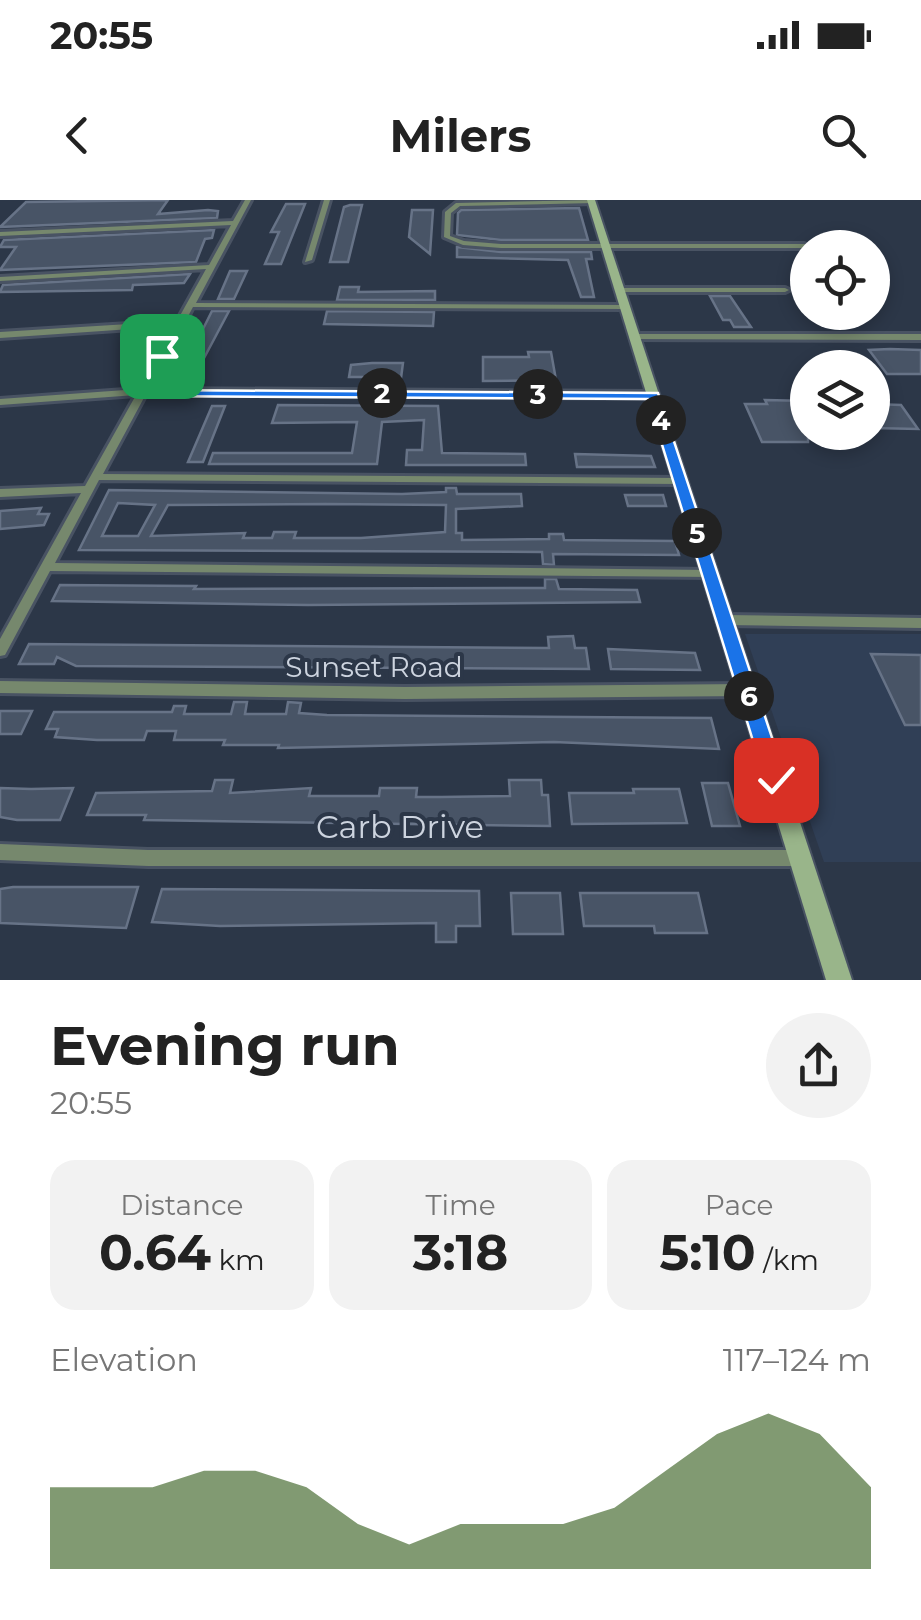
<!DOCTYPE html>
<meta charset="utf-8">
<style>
:root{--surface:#fff;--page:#f2f2f2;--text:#222;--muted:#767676;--accent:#4d7037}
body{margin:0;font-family:Montserrat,sans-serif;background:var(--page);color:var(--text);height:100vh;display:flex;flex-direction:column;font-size:38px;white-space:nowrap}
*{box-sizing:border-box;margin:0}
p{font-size:32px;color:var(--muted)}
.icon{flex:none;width:55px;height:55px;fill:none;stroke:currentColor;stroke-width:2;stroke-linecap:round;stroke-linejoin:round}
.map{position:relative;height:780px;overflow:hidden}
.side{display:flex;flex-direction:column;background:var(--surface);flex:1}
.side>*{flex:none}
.fabs{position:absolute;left:790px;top:30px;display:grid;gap:20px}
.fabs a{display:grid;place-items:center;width:100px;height:100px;border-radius:50%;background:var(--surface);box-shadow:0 5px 15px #0003;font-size:50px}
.pin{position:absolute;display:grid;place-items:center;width:85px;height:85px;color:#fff;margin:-42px;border-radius:20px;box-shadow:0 5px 15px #0006}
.km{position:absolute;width:50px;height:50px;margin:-25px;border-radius:50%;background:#222;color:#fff;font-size:28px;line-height:50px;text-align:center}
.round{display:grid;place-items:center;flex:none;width:105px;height:105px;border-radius:52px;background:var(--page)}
.headline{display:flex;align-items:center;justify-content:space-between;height:170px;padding:0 50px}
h1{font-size:55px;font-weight:700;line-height:75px}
.stats{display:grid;grid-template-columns:repeat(3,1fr);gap:15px;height:170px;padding:10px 50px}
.stats div{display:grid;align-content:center;border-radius:25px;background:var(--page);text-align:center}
.stats b{font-size:50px;font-weight:700}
.stats small{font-size:28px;font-weight:400}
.stats p{font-size:28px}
.chart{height:280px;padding:20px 50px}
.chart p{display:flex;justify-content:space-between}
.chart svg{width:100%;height:180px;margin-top:10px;fill:var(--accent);opacity:.7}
.status{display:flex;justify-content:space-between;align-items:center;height:70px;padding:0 50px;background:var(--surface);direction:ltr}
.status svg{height:28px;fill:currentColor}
header{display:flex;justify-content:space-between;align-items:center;height:130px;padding:0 50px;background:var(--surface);font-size:45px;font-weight:700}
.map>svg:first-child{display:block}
.built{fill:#303f56}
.building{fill:#485466;stroke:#677387;stroke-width:2.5;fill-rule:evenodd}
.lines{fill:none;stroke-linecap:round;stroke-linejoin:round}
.street-casing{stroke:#495363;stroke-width:6}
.secondary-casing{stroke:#495363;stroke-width:4}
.street{fill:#76886d;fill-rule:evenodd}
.secondary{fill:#99b58a;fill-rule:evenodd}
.route{fill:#1a73e8;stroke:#fff;stroke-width:2.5}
.labels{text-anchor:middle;stroke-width:8;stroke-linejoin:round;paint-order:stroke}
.street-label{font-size:28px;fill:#cdd4df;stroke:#2c3748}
.near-street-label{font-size:32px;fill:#cdd4df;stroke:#2c3748}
</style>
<div class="status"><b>20:55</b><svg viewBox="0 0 49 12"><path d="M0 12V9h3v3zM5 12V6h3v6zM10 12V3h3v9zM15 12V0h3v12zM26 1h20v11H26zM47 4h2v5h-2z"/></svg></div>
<header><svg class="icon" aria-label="back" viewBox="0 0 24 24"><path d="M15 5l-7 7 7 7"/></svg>Milers<svg class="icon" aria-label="search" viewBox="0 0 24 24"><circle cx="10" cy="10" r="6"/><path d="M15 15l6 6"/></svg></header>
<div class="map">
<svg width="921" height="780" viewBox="0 0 921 780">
<rect width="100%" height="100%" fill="#2c3748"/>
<path class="built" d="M745,434h176v228h-97z"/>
<path class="building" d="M168,0l-10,14 50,-4 10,1 -1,7 -217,9 26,-25z
M286,4h19l-24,60h-16l14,-32h-8z
M350,5h12l-14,57h-18l14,-55z
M579,8l9,32h-87l-44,-5 1,-22 3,-3z
M412,10h21l-3,44 -21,-17z
M214,30l-2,8 -7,1 -9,23 -196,8 16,-23h-16l4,-7z
M457,47l44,5h90l1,7h-6l8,38h-13l-13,-37 -111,-3z
M230,71h17l-13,28h-16z
M190,74l-6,9 -51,2 -1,5 -132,2 3,-7z
M340,87h19l-1,5 77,-1v9h-98z
M710,96h20l21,31h-17l-4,-7h-7z
M212,111h17l-34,64h-15z
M327,111l107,1 -1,14 -109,-2z
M890,149l31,1v24h-34l-18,-24z
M528,152h23l5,28 -73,1v-24h46z
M372,163h31l-2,15 -33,3 1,-4h-20l2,-12z
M765,200l43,1v41h-46l-17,-38h22z
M872,204l29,1 17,24 -46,-1z
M278,205l160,1 4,47 83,1 1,11h-120l1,-15h15l2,-30 -42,2 -5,42h-168l4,-11h139l5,-31 -85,1z
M212,206h13l-22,56h-15z
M575,254l76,2 4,11h-78z
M446,288h10l1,6h64l1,12 -66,3v24h6v7l87,-1v-5h14l1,6 111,1 4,14 -126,-1 1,11 -11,-1 -1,-12 -463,-2 30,-60 293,4 44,-2zM118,303l37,2 -17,31h-36zM326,304l120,1 -1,27 -84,6h-67l2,-6h-22l-2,6h-29l2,-5 -94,3 17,-31z
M625,295h38l3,11h-38z
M41,308l-3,6h11l-5,11 -44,4v-18z
M545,379h11l3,10 78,1 3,12 -332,3 -256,-4 8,-16 136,1 -2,3 351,-1z
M573,436l2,12h11l3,21 -513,-3 -19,-9 -3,7h-35l10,-20 520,4 -1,-11z
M608,449l87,4 5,17 -89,-1z
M871,454l50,1v70h-16z
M234,502h13l-2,12h41l2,-12 13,1 -2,10 28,2 384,3 8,31 -165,-7 -276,6 1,-3h-56l2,-5h-51l2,-9h-29l-3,9h-47l-42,-3 3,-8h-12l8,-17h118l2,-6h12l-2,8h47z
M0,511h32l-11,23h-21z
M215,580h18l-3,13 81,-5 -2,8h70l1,-8h37l-1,9h25l69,-1 -1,-16h32l1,15h6l2,31 -406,-6 2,-5h-59l9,-22 116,-2z
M702,583h26l12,43h-28z
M0,588l31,1 42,-1 -13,32h-43l-17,-3z
M633,589h46l8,34 -115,1 -3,-31h65z
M13,687h125l-12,41 -126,-5v-34z
M162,689l317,2 1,35h-24v16h-20v-19l-216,3 -68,-4z
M511,693h49l3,41h-50z
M580,693h118l9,40h-52l-1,-7h-70z"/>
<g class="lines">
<defs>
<path id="street" d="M245,0h6l-55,103 429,2 4,2 -4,2 -432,-2 -44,82 504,3 5,3 -5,3 -507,-4 -43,80 577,4 5,3 -5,3 -581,-4 -44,83 655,7 6,4 -2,3 -664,-6 -45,84 -5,1v-17l81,-146 -81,4v-8l85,-3 51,-91 -136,10v-6l139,-10 36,-63 -175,12v-6l177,-11 29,-52 -206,12v-4l209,-12 22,-40 -231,11v-4l233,-11z
M324,0h6l-18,60 -7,2z
M592,0l2,3 -134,3 -9,7 -1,23 14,5 37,3h303l4,2 -4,2h-303l-38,-3 -19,-8 1,-25 11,-9z
M617,88h168l4,2 -4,2h-168z
M635,134h286v6l-289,-1v-4z
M725,415l196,3v10l-196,-3 -5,-1 -1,-4 1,-4z
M0,481l405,6 342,-3 5,2 2,4 -2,4 -5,2 -342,3 -405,-6z
M0,644l148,6h652l6,2 2,6 -2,6 -6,2h-652l-148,-6z"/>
<path id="secondary" d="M587,0h8l257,780h-26z"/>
</defs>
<use href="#street" class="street-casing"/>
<use href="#secondary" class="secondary-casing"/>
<use href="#street" class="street"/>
<use href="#secondary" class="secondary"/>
</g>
<path class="route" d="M162,152l5,4 -18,34 509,3 128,387 -3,6 -7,3 -11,-9 -117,-381 -512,-3 20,-40z"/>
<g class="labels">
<g class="street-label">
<text x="374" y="477">Sunset Road</text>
</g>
<g class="near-street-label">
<text x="400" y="638">Carb Drive</text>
</g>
</g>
</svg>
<div class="fabs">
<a><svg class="icon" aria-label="locate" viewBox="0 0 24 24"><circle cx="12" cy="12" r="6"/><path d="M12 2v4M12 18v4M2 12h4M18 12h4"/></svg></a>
<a><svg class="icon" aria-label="layers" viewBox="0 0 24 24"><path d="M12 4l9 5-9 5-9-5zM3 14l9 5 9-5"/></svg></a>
</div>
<div class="pin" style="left:162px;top:156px;background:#1e9e55"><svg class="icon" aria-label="arrive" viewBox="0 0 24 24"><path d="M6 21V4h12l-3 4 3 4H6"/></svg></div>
<div class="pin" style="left:776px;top:580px;background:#d93025"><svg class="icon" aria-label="check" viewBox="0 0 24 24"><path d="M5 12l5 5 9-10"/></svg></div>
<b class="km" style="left:382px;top:193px">2</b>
<b class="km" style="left:538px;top:194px">3</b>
<b class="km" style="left:661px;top:220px">4</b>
<b class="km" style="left:697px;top:333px">5</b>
<b class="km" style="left:749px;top:496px">6</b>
</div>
<section class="side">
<div class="headline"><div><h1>Evening run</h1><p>20:55</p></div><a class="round"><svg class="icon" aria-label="share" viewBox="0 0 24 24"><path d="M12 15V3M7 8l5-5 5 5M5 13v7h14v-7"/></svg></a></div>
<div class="stats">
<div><p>Distance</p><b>0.64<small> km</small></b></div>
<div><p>Time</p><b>3:18</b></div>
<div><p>Pace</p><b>5:10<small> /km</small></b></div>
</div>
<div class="chart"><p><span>Elevation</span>117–124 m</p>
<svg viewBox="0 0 160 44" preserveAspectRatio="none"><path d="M0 44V24L10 24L20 24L30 20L40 20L50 24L60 33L70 38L80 33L90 33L100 33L110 29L120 20L130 11L140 6L150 11L160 24V44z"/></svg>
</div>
</section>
